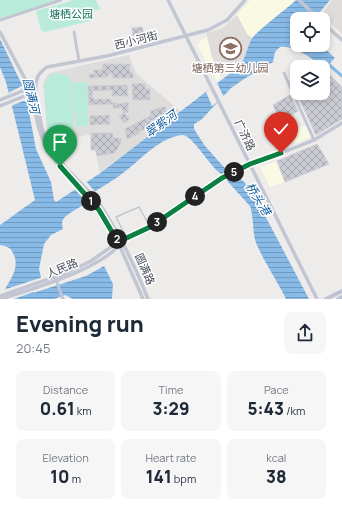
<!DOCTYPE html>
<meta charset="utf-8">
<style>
:root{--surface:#fff;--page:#f6f6f7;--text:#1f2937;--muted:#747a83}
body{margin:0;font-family:Manrope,"Noto Sans SC",sans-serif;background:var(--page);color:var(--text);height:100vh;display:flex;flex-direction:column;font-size:15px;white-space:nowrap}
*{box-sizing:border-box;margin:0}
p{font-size:13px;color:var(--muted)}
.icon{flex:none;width:22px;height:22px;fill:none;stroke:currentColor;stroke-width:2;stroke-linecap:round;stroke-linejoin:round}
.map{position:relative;height:299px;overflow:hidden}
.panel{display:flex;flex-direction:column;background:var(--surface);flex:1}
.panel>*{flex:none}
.buttons{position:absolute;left:290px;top:12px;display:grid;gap:8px}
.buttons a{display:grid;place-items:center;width:40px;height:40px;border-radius:8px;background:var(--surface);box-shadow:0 2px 6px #0003;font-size:20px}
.pin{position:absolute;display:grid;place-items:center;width:34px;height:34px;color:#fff;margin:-41px -17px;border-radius:50% 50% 50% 0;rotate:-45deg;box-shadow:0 0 4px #0007}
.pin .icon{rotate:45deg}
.km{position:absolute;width:20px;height:20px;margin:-10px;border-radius:50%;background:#222;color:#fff;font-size:11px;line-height:20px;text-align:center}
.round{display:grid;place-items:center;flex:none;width:42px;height:42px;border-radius:8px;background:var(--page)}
.overview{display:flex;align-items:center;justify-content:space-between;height:68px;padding:0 16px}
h1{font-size:22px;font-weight:800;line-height:30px}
.figures{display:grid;grid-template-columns:repeat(3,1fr);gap:6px;height:68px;padding:4px 16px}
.figures div{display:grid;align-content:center;border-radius:8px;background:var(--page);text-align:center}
.figures b{font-size:17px;font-weight:800}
.figures small{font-size:11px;font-weight:400}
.figures p{font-size:11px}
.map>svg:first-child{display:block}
.commercial{fill:#faf9e3}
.education{fill:#dfdddc}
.green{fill:#b9ebda}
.water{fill:url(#water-rules)}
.pier{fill:#eeeceb}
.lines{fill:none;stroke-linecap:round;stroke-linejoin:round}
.canal{stroke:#88bae7;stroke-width:3}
.building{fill:url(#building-cross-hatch);stroke:#cfcfd7}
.service{stroke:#c2c6d2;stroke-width:1.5}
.minor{stroke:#c2c6d2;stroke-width:3}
.tertiary{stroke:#c2c6d2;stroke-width:3.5}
.secondary{stroke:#bec3d4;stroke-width:4}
.route-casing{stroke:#fff;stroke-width:8}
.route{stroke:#0b8043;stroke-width:5}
.labels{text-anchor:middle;stroke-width:3;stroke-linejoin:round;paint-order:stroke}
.park-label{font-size:11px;fill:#1a745e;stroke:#fff}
.street-label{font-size:11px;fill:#454a57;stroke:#fff}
.education-label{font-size:11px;fill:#785e54;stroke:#fff}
.water-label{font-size:12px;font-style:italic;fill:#125c9d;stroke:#fff}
</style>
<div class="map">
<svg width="342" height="299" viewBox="0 0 342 299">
<defs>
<pattern id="water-rules" width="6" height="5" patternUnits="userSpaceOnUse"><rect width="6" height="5" fill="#88bae7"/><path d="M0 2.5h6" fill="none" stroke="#7199be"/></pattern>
<pattern id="building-cross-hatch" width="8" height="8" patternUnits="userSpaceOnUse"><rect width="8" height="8" fill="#cbccd3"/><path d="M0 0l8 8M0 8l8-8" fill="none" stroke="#a7a8ae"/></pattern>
</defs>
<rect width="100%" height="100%" fill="#eeeceb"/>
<path class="commercial" d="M250,0h44l1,1 -43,37 -5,-4 -10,-19z
M207,35l5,22 9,20 -4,4 -20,-36z
M306,125l7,11 -19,8 -5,-12z
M277,161l8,21 -15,5 -10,-20z"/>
<path class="education" d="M332,0h10v34l-20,-20z
M237,15l10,19 5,4v3l-5,14 -26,21 -9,-19 -6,-24 17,-5z
M129,55l7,18 45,39 -81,60 -9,-38 -38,10 -6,-16 -4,-45 5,-9 5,-2z"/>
<path class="green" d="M0,0h62l-62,18z
M74,0h22l4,9 -9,3 3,8 -49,12 -4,-2 -5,-19z
M58,73l8,2 6,7 2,46 -1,4 -8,5 -13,-2 -5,-7 -3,-43 7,-11z
M87,82l1,31 -14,1 -1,-31z
M88,114v12l-12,1v-12z"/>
<path class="water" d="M296,0h34l-16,19h-17v26h24l14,13 -10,10c-13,-9 -30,-23 -45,-21l-5,5 -2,10 -29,17 -13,9 -30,32 -7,4v5l11,17 27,30 7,1 12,12 58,110h-23c-9,-19 -22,-37 -30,-56 -4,-13 -2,-25 -6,-37l-30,-33c-10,-6 -28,-39 -38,-38 -24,3 -41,25 -59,38 -10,8 -22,14 -33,22 -4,4 -6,9 -10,12 -5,3 -11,6 -15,10 -4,4 -3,7 -2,12l-12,6 -7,9 -5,25 2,8 -8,16 53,-17 18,-10 9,18 -1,15h-39l-8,-4 -11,4h-54c6,-15 22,-29 13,-46 -3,-6 -7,-7 -13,-8v-20l35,-25 -29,-118 -6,-15v-28l25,52 11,58 15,33 3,18 2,2 43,-28 138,-106c9,-10 9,-16 14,-28 4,-8 37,-32 45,-40z"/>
<path class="pier" d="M217,83l7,14 -12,9 -6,-14z
M24,85l4,17 -5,-1 -12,5 -3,-13z
M85,180l12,14 -11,8 -12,-14z
M43,277l-7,14 -22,8h-14l3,-9z"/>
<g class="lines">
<path class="canal" d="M327,63l15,13"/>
</g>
<path class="building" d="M142,27l2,8 -11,1 -1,-8z
M103,64h27v9l3,-1v6h-21v-6l-5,5 -18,1v-4h7l-3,-4h9z
M331,76l11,11v32l-26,16 -19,-41 26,-1v-13z
M145,83v6l5,-1v12h-17l-1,-16z
M127,85l1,11h-16v-6l-20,1 1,7 2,1h16v3l8,2 9,-2v10l-4,1 6,5 -4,4 -2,1 -5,-7 4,-2 -1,-6h-9v-4l-24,1 -1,-19z
M290,95l8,16 -17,10 -8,-16z
M162,107h3l2,7 -17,7 2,5 -14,6 1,2 -12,5 -2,-10 25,-13 1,-5z
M109,115l1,9 -20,1v-9z
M91,133h22v5h8v4l-6,11 -18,3 -1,-6h-5z
M317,144l12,20 -44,18 -8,-21z"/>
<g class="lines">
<path class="service" d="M122,239l2,-6 -8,-16 23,-10 11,20"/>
<path class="minor" d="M0,20l61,-20
M74,32l5,29
M284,73l30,67
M55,277l8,22"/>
<path class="tertiary" d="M168,0l149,299
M299,0l20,19
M323,23l19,17
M0,32l30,56 9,41 8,22 52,59 19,32 25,57
M0,100l30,-12
M0,106l32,-13
M0,296l66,-23 25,-12 27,-19 32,-15 72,-49 27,-14 10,-2 55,-22 28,-17
M1,299c31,-10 100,-30 119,-55
M148,299c-12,-31 -27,-62 -45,-90 -14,-22 -42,-41 -54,-63 -8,-12 -9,-30 -12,-44 -2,-15 -4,-26 10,-35l60,-11 101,-26 19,-10 18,-20"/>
<path class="secondary" d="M326,299l16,-8
M338,299l4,-2"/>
</g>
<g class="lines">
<defs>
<path id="route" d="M60,166l39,44 19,32 32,-15 72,-49 28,-14 31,-11"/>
</defs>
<use href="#route" class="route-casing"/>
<use href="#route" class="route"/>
</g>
<defs>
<symbol id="school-ring" viewBox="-11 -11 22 22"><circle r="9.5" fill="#fff" stroke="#8d6e63" stroke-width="1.5"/><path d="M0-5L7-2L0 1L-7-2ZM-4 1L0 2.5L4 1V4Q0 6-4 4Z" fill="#8d6e63"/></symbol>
</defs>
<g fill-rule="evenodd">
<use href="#school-ring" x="218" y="36" width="25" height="25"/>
</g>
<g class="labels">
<g class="park-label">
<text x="71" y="18">塘栖公园</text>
</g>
<g class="street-label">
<text transform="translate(136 40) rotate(-14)" y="4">西小河街</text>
<text transform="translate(245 135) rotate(64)" y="4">广济路</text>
<text transform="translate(62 268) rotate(-22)" y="4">人民路</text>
<text transform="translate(145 269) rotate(66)" y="4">圆满路</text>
</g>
<g class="education-label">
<text x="230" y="72">塘栖第三幼儿园</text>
</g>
<g class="water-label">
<text transform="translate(31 96) rotate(77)" y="4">圆满河</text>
<text transform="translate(161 124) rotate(-36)" y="4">翠紫河</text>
<text transform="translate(258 199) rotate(58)" y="4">桥头港</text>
</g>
</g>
</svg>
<div class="buttons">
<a><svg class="icon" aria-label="locate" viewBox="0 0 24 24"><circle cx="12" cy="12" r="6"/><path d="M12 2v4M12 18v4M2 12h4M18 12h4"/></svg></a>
<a><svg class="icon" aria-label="layers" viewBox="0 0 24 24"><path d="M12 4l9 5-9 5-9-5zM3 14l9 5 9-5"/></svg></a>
</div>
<div class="pin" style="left:60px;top:166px;background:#1e9e55"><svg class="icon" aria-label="arrive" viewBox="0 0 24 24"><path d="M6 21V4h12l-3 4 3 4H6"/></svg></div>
<div class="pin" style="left:281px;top:153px;background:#d93025"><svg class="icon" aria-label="check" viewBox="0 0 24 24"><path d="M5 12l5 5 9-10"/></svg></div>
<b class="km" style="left:91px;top:201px">1</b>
<b class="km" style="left:117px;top:239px">2</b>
<b class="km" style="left:157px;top:222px">3</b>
<b class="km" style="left:195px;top:196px">4</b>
<b class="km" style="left:234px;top:172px">5</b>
</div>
<section class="panel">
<div class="overview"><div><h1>Evening run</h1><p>20:45</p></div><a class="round"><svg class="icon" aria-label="share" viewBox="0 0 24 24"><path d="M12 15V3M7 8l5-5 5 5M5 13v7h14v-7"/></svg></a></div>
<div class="figures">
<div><p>Distance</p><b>0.61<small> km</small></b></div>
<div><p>Time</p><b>3:29</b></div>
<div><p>Pace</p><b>5:43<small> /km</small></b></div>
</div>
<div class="figures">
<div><p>Elevation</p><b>10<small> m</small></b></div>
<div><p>Heart rate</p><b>141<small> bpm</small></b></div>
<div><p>kcal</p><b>38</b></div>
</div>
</section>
